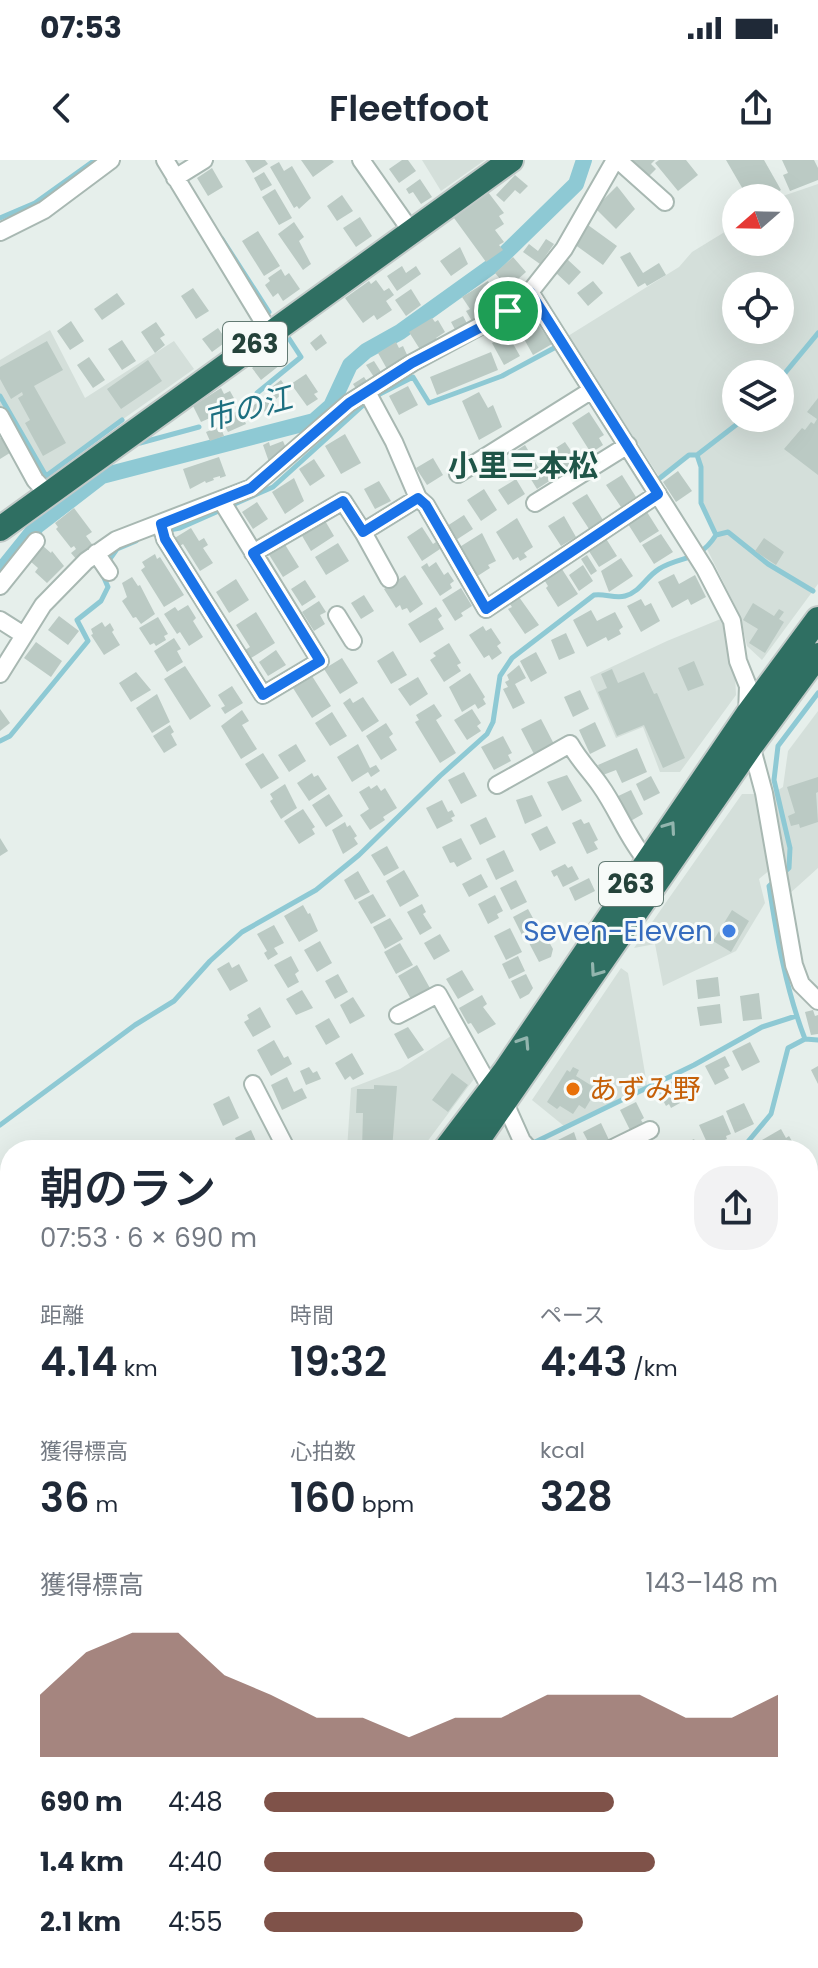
<!DOCTYPE html>
<html lang="ja">
<meta charset="utf-8">
<style>
:root{--surface:#fff;--page:#f2f2f3;--text:#1f2937;--muted:#747a83;--accent:#7f5249}
body{margin:0;font-family:Poppins,"Noto Sans JP",sans-serif;background:var(--page);color:var(--text);height:100vh;display:flex;flex-direction:column;font-size:30px;white-space:nowrap}
*{box-sizing:border-box;margin:0}
p{font-size:26px;color:var(--muted)}
.icon{flex:none;width:44px;height:44px;fill:none;stroke:currentColor;stroke-width:2;stroke-linecap:round;stroke-linejoin:round}
.map{position:relative;flex:1;overflow:hidden}
.details{position:absolute;left:0px;top:980px;width:818px;height:828px;display:flex;flex-direction:column;background:var(--surface);border-radius:32px 32px 0 0;box-shadow:0 8px 32px #0002}
.details>*{flex:none}
.needle{width:52px;rotate:250deg}
.buttons{position:absolute;left:722px;top:24px;display:grid;gap:16px}
.buttons a{display:grid;place-items:center;width:72px;height:72px;border-radius:50%;background:var(--surface);box-shadow:0 8px 32px #0002;font-size:40px}
.pin{position:absolute;display:grid;place-items:center;width:68px;height:68px;color:#fff;margin:-34px;border:4px solid #fff;border-radius:50%;box-shadow:0 2px 8px #0007}
.round{display:grid;place-items:center;flex:none;width:84px;height:84px;border-radius:32px;background:var(--page)}
.overview{display:flex;align-items:center;justify-content:space-between;height:136px;padding:0 40px}
h1{font-size:44px;font-weight:600;line-height:60px}
.metrics{display:grid;grid-template-columns:repeat(3,1fr);gap:12px;height:136px;padding:8px 40px}
.metrics div{display:grid;align-content:center}
.metrics b{font-size:40px;font-weight:600}
.metrics small{font-size:22px;font-weight:400}
.metrics p{font-size:22px}
.chart{height:224px;padding:16px 40px}
.chart p{display:flex;justify-content:space-between}
.chart svg{width:100%;height:144px;margin-top:8px;fill:var(--accent);opacity:.7}
ul{padding:0 40px;list-style:none;font-size:26px}
li{display:grid;grid-template-columns:128px 96px 1fr;align-items:center;height:60px}
li i{height:20px;border-radius:10px;background:var(--accent)}
.status{display:flex;justify-content:space-between;align-items:center;height:56px;padding:0 40px;background:var(--surface);direction:ltr}
.status svg{height:22px;fill:currentColor}
header{display:flex;justify-content:space-between;align-items:center;height:104px;padding:0 40px;background:var(--surface);font-size:36px;font-weight:600}
.map>svg:first-child{display:block}
.built{fill:#d4dfda;fill-rule:evenodd}
.lines{fill:none;stroke-linecap:round;stroke-linejoin:round}
.stream{stroke:#8ec9d4;stroke-width:5}
.canal{stroke:#8ec9d4;stroke-width:16}
.building{fill:#bbcac4}
.minor-casing{stroke:#a8b8b2;stroke-width:20}
.highway-casing{stroke:#c2cac8;stroke-width:28}
.minor{stroke:#fff;stroke-width:16}
.highway{stroke:#2f6f62;stroke-width:24}
.oneway{stroke:#93b5ae}
.route-casing{stroke:#fff;stroke-width:16}
.route{stroke:#1a73e8;stroke-width:10}
.shop-dot{fill:#3f7fe0;stroke:#f7fbf9;stroke-width:3}
.food-dot{fill:#e8710a;stroke:#f7fbf9;stroke-width:3}
.labels{text-anchor:middle;stroke-width:6;stroke-linejoin:round;paint-order:stroke}
.shield{fill:#f7fbf9;stroke:#637a73;stroke-width:2}
.shield-label{font-size:26px;font-weight:bold;fill:#24423a}
.shop-label{font-size:28px;fill:#366cbe;stroke:#f7fbf9;text-anchor:end}
.food-label{font-size:28px;fill:#c56008;stroke:#f7fbf9;text-anchor:start}
.water-label{font-size:30px;font-style:italic;fill:#1c6f80;stroke:#f7fbf9}
.neighbourhood-label{font-size:30px;font-weight:bold;fill:#1f5548;stroke:#f7fbf9}
</style>
<div class="status"><b>07:53</b><svg viewBox="0 0 49 12"><path d="M0 12V9h3v3zM5 12V6h3v6zM10 12V3h3v9zM15 12V0h3v12zM26 1h20v11H26zM47 4h2v5h-2z"/></svg></div>
<header><svg class="icon" aria-label="back" viewBox="0 0 24 24"><path d="M15 5l-7 7 7 7"/></svg>Fleetfoot<svg class="icon" aria-label="share" viewBox="0 0 24 24"><path d="M12 15V3M7 8l5-5 5 5M5 13v7h14v-7"/></svg></header>
<div class="map">
<svg width="818" height="1808" viewBox="0 0 818 1808">
<rect width="100%" height="100%" fill="#e6efeb"/>
<path class="built" d="M422,0h63l-44,31z
M818,24v400l-56,76 -15,-14 -7,-30 -33,-67 9,-14 -15,-32v-36l-4,-12 -8,1 -29,22 -92,-142 111,-69 13,-15 44,-27v17h44v-44h-3zM736,126h44v44h-44zM736,214h44v44h-44z
M50,170l35,68 89,-57 20,28 -153,108 -41,-70v-47z
M723,458l12,57 1,20 -56,77h-20l-17,-45 -27,11 -26,-61 77,-36z
M818,551v157l-30,27v-17l-16,-84 11,-7 5,-36z
M742,634h14l15,75 -12,10 6,24 -29,48 -73,35 -8,-42 -21,4z
M621,808l7,5 19,112 -83,41 -32,-26z
M451,876l23,43 -53,71h-74l4,-62 49,-19z
M10,1261v193l-10,9v-198z
M0,1561l10,22 -10,54z"/>
<g class="lines">
<path class="stream" d="M0,58l35,-15 60,-43
M222,79l47,73
M780,219l38,-46
M257,233l44,-36 -13,-20
M0,236l46,80 76,-56
M140,283l59,-16
M660,318l29,-23h8l48,-37
M164,371l16,-3 93,-41 97,-88 43,-22 16,26 73,-27 54,-29
M716,375l12,-3 40,32 45,27
M107,403l10,-14 19,-8
M0,581l10,-5 78,-95 -11,-21 24,-19 7,-14 -7,-16
M805,879c-19,-49 -28,-102 -36,-153l20,-18 1,-20 -16,-68 4,-34 40,-53
M0,965l135,-100 39,-24 36,-40 32,-29 74,-42 43,-35 81,-79 47,-42 6,-12 7,-46 12,-18 82,-63c10,-2 21,4 31,1 15,-4 21,-19 34,-27 23,-14 39,-6 57,-34l-15,-32v-36l-4,-12
M531,984l163,-79 68,-38 34,-11
M741,990l30,-36 17,-66 17,-9 13,1
M0,1037l10,19
M808,1309l10,20
M0,1556l10,20
M808,1609l10,-4
M0,1777l10,-30
M361,1808l18,-10"/>
<path class="canal" d="M0,412l37,-46 65,-50 212,-55 17,-15 19,-41 16,-14 34,-19 92,-66 84,-82 8,-24"/>
</g>
<path class="building" d="M245,0h20l3,4 -15,9z
M301,0h31l2,2 -21,15z
M402,0h6l8,11 -17,12 -10,-14z
M632,0h23l-4,4 5,5 -7,7z
M659,0h27l12,15 -20,16 -23,-28z
M726,0h38l17,30 -14,8h-19z
M782,0h32l4,8v12l-28,11 -7,-16 5,-2z
M279,2l5,9 8,-5 19,32 -12,11 -2,-3 -3,2 -24,-41z
M212,8l11,19 -15,9 -11,-18z
M264,12l8,13 -11,6 -7,-13z
M515,15l13,11 -8,8 -5,-4 -11,12 -8,-7z
M420,19l12,18 -11,7 -8,-12 -4,2 -3,-5z
M617,26l18,23 -19,20 -21,-21z
M275,29l17,29 -13,7 -17,-28z
M488,32l16,21 -5,3 5,8 -9,6 9,12 -5,3 4,5 -17,12 -32,-44z
M342,35l11,16 -16,10 -10,-15z
M360,57l12,19 -16,11 -13,-19z
M294,62l10,15 -5,4 12,23 -8,6 -25,-36z
M588,65l29,21 -14,19 -29,-21z
M258,71l22,35 -16,10 -22,-35z
M546,79l8,5 -14,20 -17,-12 6,-8 9,7z
M460,87l8,17 -17,12 -11,-15z
M630,92l13,21 16,-10 7,12 -19,11 -2,-3 -7,4 -18,-30z
M513,97l13,15 -18,16 -13,-15z
M567,99l14,13 -12,13 -14,-13z
M402,106l4,7 10,-7 5,8 -24,17 -10,-15z
M281,109l4,7 4,-3 11,16 -17,12 -5,-8 -5,4 -8,-12 5,-4 -2,-3z
M376,120l8,11 5,-3 5,7 -8,6 6,9 -15,10 -3,-5 -11,8 -18,-25 24,-17 2,3z
M488,121l7,12 5,-4 9,15 -34,22 -9,-15 4,-2 -8,-12z
M593,121l10,12 -15,13 -11,-13z
M193,128l16,23 -13,8 -15,-23z
M411,129l10,16 -15,11 -11,-16z
M117,133l8,11 -23,16 -8,-11z
M463,156l7,13 -12,6 -7,-13z
M432,158l3,4 3,-2 7,12 -9,6 2,3 -17,10 -12,-19z
M535,160l17,24 -19,11 -14,-25z
M71,161l13,20 -14,9 -13,-19z
M156,162l9,13 -5,3 5,7 -10,8 -14,-21z
M218,168l9,13 -15,11 -10,-13z
M321,174l6,9 -11,8 -6,-8z
M508,175l12,21 -16,9 -12,-22z
M122,180l14,21 -14,9 -14,-21z
M47,181l16,29 -29,16 32,57 -23,13 -18,-33 5,-3 -12,-22 5,-3 -1,-3 -11,7 -11,-20v-12z
M396,182l3,6 4,-2 5,11 -21,12 -9,-16z
M491,192l7,18 -61,25 -7,-18z
M271,193l9,12 -19,15 -9,-12z
M89,197l16,23 -12,8 -16,-23z
M148,200l14,21 -41,28 -14,-20z
M374,201l7,11 -7,5 -8,-12z
M306,214l12,18 -4,2 4,5 -11,7 -16,-22z
M364,217l4,6 -11,7 -4,-6z
M281,220l7,10 -12,9 -8,-9z
M408,226l10,19 -19,10 -10,-19z
M221,228l3,6 6,-3 5,9 -5,3 2,5 -31,14 -8,-16z
M479,232l9,16 5,-3 9,22 -23,13 -17,-39z
M266,236l7,9 -16,12 -7,-9z
M818,238v77l-34,-26 18,-21 3,2 6,-8 3,2 3,-5 -10,-7z
M240,250l6,14 -18,8 -7,-14z
M589,252l15,23 -5,3 4,7 -12,8 -19,-30z
M220,266l4,10 -14,5 -4,-9z
M345,274l16,29 -20,11 -16,-28z
M4,276l9,15 -13,8v-21z
M283,281l3,7 -4,1 1,4 -9,3 1,4 -6,2 -6,-17 6,-3 1,4z
M565,282l13,19 -15,9 -12,-19z
M525,285l16,27 6,-4 7,10 -17,11 -23,-37z
M219,297l7,19 -6,2v-2l-7,2 1,2 -8,3 -1,-2 -15,8 -7,-20z
M433,298l10,17 -16,10 -11,-17z
M314,299l11,17 -15,10 -11,-17z
M678,311l14,20 -16,11 -13,-20z
M622,315l14,22 -15,10 -15,-22z
M294,318l10,23 -19,13 -13,-22z
M516,319l9,15 -17,11 -10,-15z
M379,321l12,20 -16,8 -11,-20z
M484,329l13,21 -16,11 -14,-21z
M587,334l16,26 -14,9 -17,-26z
M257,342l11,17 -15,10 -11,-17z
M74,348l18,24 -6,4 8,11 -17,13 -6,-7 5,-4 -2,-3 -3,2 -15,-19 2,-2 -3,-4z
M647,352l12,19 -19,12 -12,-19z
M464,355l9,14 -20,13 -9,-14z
M564,356l12,21 -15,9 -13,-20z
M517,358l16,29 -9,6 3,4 -7,4 -2,-4 -5,3 -17,-28z
M324,359l10,17 -23,15 -10,-17z
M422,367l11,17 3,-2 4,7 -18,12 -15,-24z
M191,368l8,13 5,-3 4,7 -5,3 10,15 -13,8 -17,-27 -5,3 -5,-8z
M482,373l14,28 -8,4 2,3 -14,9 -18,-29z
M661,374l12,18 -19,12 -12,-19z
M605,377l12,19 -18,11 -12,-19z
M764,378l20,14 -8,13 -21,-14z
M284,383l15,24 -16,10 -15,-24z
M338,383l11,18 -23,14 -11,-18z
M43,386l8,7 1,-2 12,15 -17,17 -12,-11 3,-4 -8,-7z
M155,394l2,5 3,-2 24,38 -20,12 -23,-37 4,-3 -3,-5z
M587,395l10,16 -6,4 -10,-16z
M621,398l12,18 -24,16 -8,-21z
M436,402l8,13 4,-3 6,9 -4,3 2,4 -12,8 -19,-29 6,-4 2,4z
M583,405l10,16 -14,10 -10,-16z
M560,406l18,28 -20,13 -12,-19 2,-2 -5,-8z
M674,414l5,10 16,-9 11,22 -15,8 -3,-6 -16,9 -14,-26z
M405,415l18,29 -13,9 -3,-5 -5,2 -2,-5 -4,3 -12,-19z
M132,417l6,9 2,-1 15,29 -14,10 -5,-7 -3,1 -11,-17 5,-4 -5,-14z
M236,419l13,21 -20,13 -13,-21z
M305,420l11,17 -14,9 -11,-17z
M461,428l11,18 -11,7 2,3 -8,5 -13,-21z
M364,435l10,16 -13,8 -10,-16z
M519,437l20,28 -14,9 -17,-25 4,-2 -3,-4z
M641,439l4,7 6,-3 9,18 -19,11 -14,-26z
M319,441l7,11 -6,3 5,9 -11,7 -12,-19z
M753,443l21,13 5,-7 5,3 -5,7 5,3 -19,31 -16,-10 9,-14 -15,-9z
M188,445l8,13 -3,3 10,16 -14,9 -9,-14 -3,2 -13,-20 11,-7 3,4z
M436,447l6,9 -4,3 6,10 -24,14 -12,-19z
M591,450l6,11 18,-9 8,15 -4,3 2,4 -13,7 -2,-4 -19,10 -14,-27z
M256,452l19,31 -24,15 -6,-8 5,-3 -14,-22z
M59,456l20,15 -11,14 -20,-15z
M158,457l10,17 -4,2 2,4 -10,6 -2,-3 -4,2 -11,-17z
M102,462l3,5 5,-4 4,7 -2,2 8,13 -16,10 -13,-20 2,-1 -2,-5z
M483,466l3,5 5,-3 10,15 -4,3 5,7 -10,7 -3,-5 -5,3 -15,-23z
M566,473l9,20 -16,7 -8,-20z
M174,478l7,11 -4,2 6,11 -16,10 -13,-21z
M36,482l26,19 -11,16 -27,-19z
M449,483l12,20 -4,2 4,6 -17,11 -14,-22 6,-4 -3,-3z
M276,490l10,15 -18,11 -9,-14z
M393,491l14,24 -16,9 -14,-23z
M536,492l11,21 -16,9 -11,-21z
M342,498l16,25 -18,11 -16,-25z
M694,501l10,24 -16,6 -10,-23z
M519,505l7,13 -11,6 10,19 -12,6 -10,-20 5,-2 -3,-5 4,-2 -2,-5z
M185,506l26,40 -21,14 -26,-41z
M612,509l6,14 26,-11 10,22 3,-1 28,65 -22,10 -19,-43 -27,11 -19,-44 9,-4 -6,-14z
M136,512l15,18 -20,12 -12,-19z
M470,513l15,24 -2,2 3,5 -8,5 -3,-5 -13,8 -13,-25z
M312,516l19,30 -19,12 -19,-30z
M418,517l10,17 -18,12 -12,-17z
M232,526l11,17 -18,11 -4,-6 4,-2 -7,-11z
M580,530l9,19 -16,8 -9,-20z
M157,534l13,28 -18,11 -16,-25z
M363,537l16,24 -17,11 -19,-29 7,-5 3,5z
M434,544l8,12 -6,4 20,33 -16,10 -25,-41 4,-2 -3,-5z
M0,549l10,14 -10,8z
M472,549l9,14 -4,3 4,5 -14,9 -13,-20z
M242,550l7,11 -7,4 15,24 -16,10 -20,-33z
M332,552l15,24 -17,10 -15,-23z
M541,559l14,27 -20,10 -14,-27z
M595,562l11,24 -16,8 -11,-24z
M386,563l7,11 -4,3 8,13 -16,10 -15,-24z
M170,565l4,7 -3,2 6,11 -13,8 -11,-17z
M503,576l9,17 -4,2 3,6 -17,9 -13,-23z
M296,584l10,17 -17,11 -11,-17z
M358,584l12,24 6,-3 4,6 -9,6 -3,-5 -16,10 -15,-25z
M637,588l10,24 -25,11 -6,-13 -13,5 -5,-10z
M263,593l16,25 -18,11 -16,-25z
M464,612l13,24 -16,8 -13,-24z
M312,613l2,4 4,-2 9,14 -18,12 -12,-18z
M567,615l15,26 -20,10 -15,-29z
M651,616l9,17 -16,8 -8,-17z
M818,617v15l-2,1 2,29 -18,6 -1,-4 -8,2 -3,-10 7,-3 -8,-26z
M285,624l12,24 -16,11 -11,-18 3,-2 -3,-5z
M377,625l4,6 4,-3 12,20 -14,9 2,3 -15,10 -10,-15 9,-6 -10,-17 10,-6 2,3z
M631,630l12,24 -16,9 -13,-25z
M329,634l14,22 -17,11 -14,-22z
M532,635l10,21 -17,8 -9,-24z
M442,640l6,12 4,-2 3,6 -4,2 2,3 -16,8 -11,-21z
M303,649l12,18 -3,2 3,5 -16,10 -15,-23z
M486,657l10,20 -16,8 -10,-20z
M581,659l3,5 5,-2 9,18 -4,2 4,7 -11,5 -15,-31z
M345,662l2,5 3,-2 7,11 -3,2 4,6 -15,10 -11,-24z
M547,666l9,17 -16,8 -9,-17z
M0,678l8,13 -8,5z
M461,678l11,21 -15,8 -3,-5 -4,1 -8,-16z
M387,686l12,22 -15,8 -13,-21z
M504,690l10,21 -18,9 -10,-21z
M565,704l3,4 4,-2 7,13 -16,8 -6,-12 -3,2 -3,-6z
M404,710l15,26 -19,11 -14,-26z
M358,711l12,21 -15,8 -11,-20z
M481,714l7,13 -19,10 -7,-13z
M589,718l6,13 -20,10 -6,-13z
M516,720l11,22 -16,8 -11,-22z
M373,734l13,22 -15,8 -13,-22z
M495,735l8,16 -6,3 2,4 -11,6 -10,-20z
M422,744l4,8 -3,2 9,14 -12,7 -13,-23z
M303,745l5,9 2,-1 8,18 -19,11 -15,-26z
M528,749l11,20 -16,8 -10,-20z
M732,750l17,11 -18,31 -18,-11z
M390,758l13,21 -18,10 -12,-22z
M274,765l10,18 -10,5 4,6 -10,6 -4,-7 3,-2 -10,-17z
M510,768l12,24 -16,8 -12,-24z
M544,773l9,16 -2,8 -12,5 -11,-21z
M440,774l10,17 -16,9 -10,-17z
M320,781l12,22 -15,9 -13,-22z
M400,783l13,22 -17,9 -12,-22z
M291,796l8,15 -4,3 4,8 -11,6 -14,-23z
M518,796l7,15 -16,8 -7,-15z
M229,802l3,6 7,-4 9,17 -18,10 -13,-22z
M417,805l14,25 -19,11 -14,-25z
M462,810l12,20 -16,9 -12,-20z
M338,814l10,18 -13,7 -10,-18z
M526,814l7,14 -4,6 -9,5 -9,-18z
M718,817l2,19 -22,3 -2,-19z
M302,830l11,18 -17,7 -10,-16z
M759,833l3,26 -19,2 -3,-25z
M482,835l5,9 -4,3 13,17 -18,10 -7,-11 -3,1 -9,-16z
M353,837l12,19 -15,8 -10,-19z
M720,844l2,19 -22,3 -3,-19z
M260,847l11,20 -18,10 -9,-15 5,-3 -2,-4z
M813,850l2,6 3,-1v19l-7,1 -6,-23z
M329,858l11,19 -14,8 -11,-19z
M408,867l16,23 -16,9 -14,-25z
M274,880l10,18 4,-2 4,8 -21,12 -14,-26z
M750,882l10,20 -18,9 -10,-20z
M352,893l12,21 -11,6 -3,-4 -5,4 -10,-17z
M725,896l5,10 -6,3 5,9 -14,7 -10,-19z
M818,906v18l-7,-14z
M309,907l4,6 4,-2 4,8 -15,6 -6,-14z
M573,907l6,3 -3,6 21,13 -12,20 -6,-4 -6,9 -13,-8 -3,3 -10,-7 20,-32 3,2z
M452,913l16,12 -20,27 -16,-12z
M287,917l7,15 8,-4 5,10 -25,12 -11,-25z
M677,919l8,17 -7,3 2,4 -9,5 -2,-4 -3,2 -9,-17z
M374,925l23,1 -5,64h-30l1,-37h-7l1,-24h17z
M229,936l10,22 -16,8 -10,-22z
M636,942l8,16 -3,2 2,3 -13,7 -10,-20z
M744,943l10,21 -19,9 -9,-22z
M723,955l8,19 -5,2 1,3 -18,8 -10,-22z
M601,963l8,17 -17,9 -9,-17z
M781,969l5,9 3,-2 8,14h-30l-5,-10z
M251,970l9,20h-20l-5,-12z
M574,972l6,18h-24l-4,-7z
M694,979l6,11h-28z
M818,1040v21l-10,6v-21z
M811,1099l7,11v10l-10,6v-25z
M818,1158v30l-10,-15v-8z
M10,1264v18l-10,5v-18z
M818,1279v10l-7,3 -3,-8z
M818,1436v22l-10,-14z
M808,1471l10,12v9l-10,8z
M29,1798h27l6,10h-27z
M89,1798h6l10,10h-26z
M193,1798h25l10,10h-25z"/>
<g class="lines">
<defs>
<path id="minor" d="M165,0l105,173
M361,0l50,71
M618,0l47,42
M175,18l29,-18
M0,72l44,-22 67,-50
M530,132l175,277 27,52 6,40 10,25 -1,29
M0,256l35,64 13,14
M458,314l134,-84
M418,338l8,7 60,104 172,-115
M535,343l93,-58
M161,364l4,15 98,156 57,-34 -99,-161
M363,372l26,47
M96,393l13,19
M253,393l90,-52 20,31 55,-34 -24,-56 -27,-50
M0,426l36,-45
M337,455l16,26
M0,460l22,14
M0,514l43,-69 43,-44 30,-21 135,-52 98,-85 63,-40 96,-52 22,-19 34,-43 51,-89
M750,581l14,52 30,172 7,19 17,17
M497,625l73,-41c9,16 20,27 30,41 18,25 27,53 47,76
M398,855l40,-21 53,95
M253,924l34,66
M505,943l17,38 8,9
M609,990l41,-20
M808,1216l10,-6
M808,1329l10,22
M808,1517l10,3
M0,1641l3,-2 7,-32
M817,1663h1"/>
<path id="highway" d="M0,369l511,-369
M445,990l60,-79 242,-356 71,-96
M471,990l280,-404 67,-91
M0,1491l10,-9
M0,1516l10,-9"/>
</defs>
<use href="#minor" class="minor-casing"/>
<use href="#highway" class="highway-casing"/>
<use href="#minor" class="minor"/>
<use href="#highway" class="highway"/>
</g>
<defs><path id="oneway-chevron" d="M-2-3.5L2.5 0L-2 3.5" fill="none" stroke-width="1.6" stroke-linecap="round" stroke-linejoin="round" transform="scale(2)"/></defs>
<g class="oneway">
<use href="#oneway-chevron" transform="translate(670 667) rotate(-55)"/>
<use href="#oneway-chevron" transform="translate(596 811) rotate(125)"/>
<use href="#oneway-chevron" transform="translate(524 882) rotate(-57)"/>
</g>
<g class="lines">
<defs>
<path id="route" d="M530,132l128,202 -172,115 -60,-104 -8,-7 -55,34 -20,-31 -90,52 67,108 -57,34 -98,-156 -4,-15 90,-36 98,-85 63,-40 77,-40z"/>
</defs>
<use href="#route" class="route-casing"/>
<use href="#route" class="route"/>
</g>
<circle class="shop-dot" cx="729" cy="771" r="8"/>
<circle class="food-dot" cx="573" cy="929" r="8"/>
<g class="labels">
<g class="shield">
<rect x="223" y="162" width="64" height="44" rx="6"/>
<rect x="599" y="702" width="64" height="44" rx="6"/>
</g>
<g class="shield-label">
<text x="255" y="193">263</text>
<text x="631" y="733">263</text>
</g>
<g class="shop-label">
<text x="713" y="781">Seven-Eleven</text>
</g>
<g class="food-label">
<text x="589" y="939">あずみ野</text>
</g>
<g class="water-label">
<text transform="translate(248 249) rotate(-15)" y="10">市の江</text>
</g>
<g class="neighbourhood-label">
<text x="523" y="316">小里三本松</text>
</g>
</g>
</svg>
<div class="buttons">
<a><svg class="needle" viewBox="-14 -14 28 28"><path d="M0-13l5 13h-10z" fill="#e53935"/><path d="M0 13l5-13h-10z" fill="#747a83"/></svg></a>
<a><svg class="icon" aria-label="locate" viewBox="0 0 24 24"><circle cx="12" cy="12" r="6"/><path d="M12 2v4M12 18v4M2 12h4M18 12h4"/></svg></a>
<a><svg class="icon" aria-label="layers" viewBox="0 0 24 24"><path d="M12 4l9 5-9 5-9-5zM3 14l9 5 9-5"/></svg></a>
</div>
<div class="pin" style="left:508px;top:151px;background:#1e9e55"><svg class="icon" aria-label="arrive" viewBox="0 0 24 24"><path d="M6 21V4h12l-3 4 3 4H6"/></svg></div>
<section class="details">
<div class="overview"><div><h1>朝のラン</h1><p>07:53 · 6 × 690 m</p></div><a class="round"><svg class="icon" aria-label="share" viewBox="0 0 24 24"><path d="M12 15V3M7 8l5-5 5 5M5 13v7h14v-7"/></svg></a></div>
<div class="metrics">
<div><p>距離</p><b>4.14<small> km</small></b></div>
<div><p>時間</p><b>19:32</b></div>
<div><p>ペース</p><b>4:43<small> /km</small></b></div>
</div>
<div class="metrics">
<div><p>獲得標高</p><b>36<small> m</small></b></div>
<div><p>心拍数</p><b>160<small> bpm</small></b></div>
<div><p>kcal</p><b>328</b></div>
</div>
<div class="chart"><p><span>獲得標高</span>143–148 m</p>
<svg viewBox="0 0 160 44" preserveAspectRatio="none"><path d="M0 44V25L10 12L20 6L30 6L40 19L50 25L60 32L70 32L80 38L90 32L100 32L110 25L120 25L130 25L140 32L150 32L160 25V44z"/></svg>
</div>
<ul>
<li><b>690 m</b>4:48<i style="width:68%"></i></li>
<li><b>1.4 km</b>4:40<i style="width:76%"></i></li>
<li><b>2.1 km</b>4:55<i style="width:62%"></i></li>
</ul>
</section>
</div>
